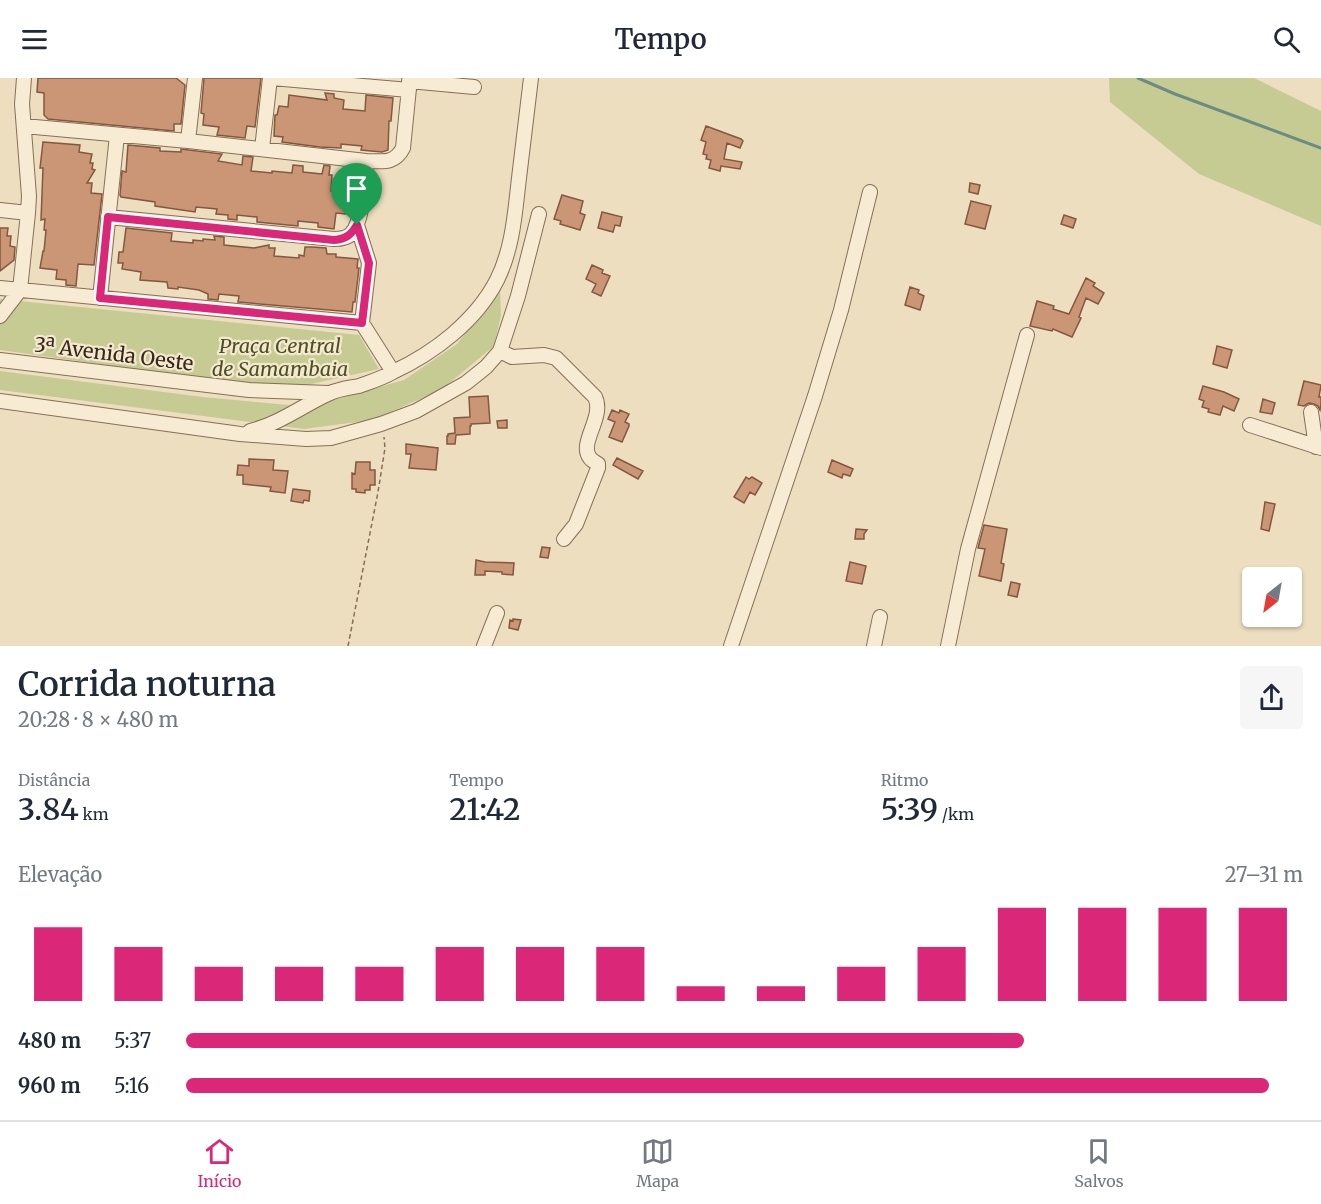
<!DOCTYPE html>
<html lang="pt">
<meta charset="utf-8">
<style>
:root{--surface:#fff;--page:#f6f6f7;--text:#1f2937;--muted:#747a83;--line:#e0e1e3;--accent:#db2777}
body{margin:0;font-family:Merriweather,serif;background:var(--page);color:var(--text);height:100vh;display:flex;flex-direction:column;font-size:22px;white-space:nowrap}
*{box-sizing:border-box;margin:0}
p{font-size:20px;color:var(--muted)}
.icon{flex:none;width:33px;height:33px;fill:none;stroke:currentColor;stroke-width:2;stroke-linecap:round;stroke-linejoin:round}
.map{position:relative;height:568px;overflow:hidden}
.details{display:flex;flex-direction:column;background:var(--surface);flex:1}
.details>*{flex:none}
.needle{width:39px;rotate:211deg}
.fabs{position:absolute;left:1242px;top:489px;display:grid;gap:12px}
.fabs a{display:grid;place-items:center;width:60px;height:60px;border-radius:6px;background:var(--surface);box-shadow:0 2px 4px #0004;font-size:30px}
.pin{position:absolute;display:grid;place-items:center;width:51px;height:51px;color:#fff;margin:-62px -26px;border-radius:50% 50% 50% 0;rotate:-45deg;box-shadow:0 0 6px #0007}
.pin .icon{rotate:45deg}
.round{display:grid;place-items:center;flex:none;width:63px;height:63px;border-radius:6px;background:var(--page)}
.head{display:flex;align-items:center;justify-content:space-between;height:102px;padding:0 18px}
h1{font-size:33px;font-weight:600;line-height:45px}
.figures{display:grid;grid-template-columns:repeat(3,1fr);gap:9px;height:102px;padding:6px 18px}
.figures div{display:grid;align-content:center}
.figures b{font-size:30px;font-weight:600}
.figures small{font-size:16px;font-weight:400}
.figures p{font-size:16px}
.chart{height:168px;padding:12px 18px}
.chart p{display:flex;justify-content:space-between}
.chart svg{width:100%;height:108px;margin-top:6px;stroke:var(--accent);stroke-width:6}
ul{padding:0 18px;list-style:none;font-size:20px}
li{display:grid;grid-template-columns:96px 72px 1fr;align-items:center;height:45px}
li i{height:15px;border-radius:8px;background:var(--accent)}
header{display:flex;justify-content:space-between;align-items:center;height:78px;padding:0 18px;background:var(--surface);font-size:27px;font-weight:600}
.tab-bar{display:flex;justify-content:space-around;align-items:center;height:84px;border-top:2px solid var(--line);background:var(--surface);font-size:16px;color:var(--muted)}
.tab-bar a{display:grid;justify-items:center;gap:3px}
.tab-bar .on{color:var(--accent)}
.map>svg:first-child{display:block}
.green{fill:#c6cb94}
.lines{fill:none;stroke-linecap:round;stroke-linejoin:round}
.stream{stroke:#6a8c83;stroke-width:3}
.building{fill:#cb9676;stroke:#84583e;stroke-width:1.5}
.minor-casing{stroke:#866f58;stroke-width:16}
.path{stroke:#866f58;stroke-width:1.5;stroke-dasharray:4.5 3;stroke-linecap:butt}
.minor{stroke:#f8ebd3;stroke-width:14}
.route-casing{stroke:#fff;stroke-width:12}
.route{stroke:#db2777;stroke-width:8}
.labels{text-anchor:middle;stroke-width:4.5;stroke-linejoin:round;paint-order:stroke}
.park-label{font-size:20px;font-style:italic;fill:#485123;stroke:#f5e8cf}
.street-label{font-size:20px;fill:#35281c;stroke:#f5e8cf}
</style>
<header><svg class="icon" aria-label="menu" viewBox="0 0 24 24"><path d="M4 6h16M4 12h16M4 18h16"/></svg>Tempo<svg class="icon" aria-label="search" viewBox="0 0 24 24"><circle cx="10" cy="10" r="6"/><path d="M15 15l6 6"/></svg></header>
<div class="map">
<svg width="1321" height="568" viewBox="0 0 1321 568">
<rect width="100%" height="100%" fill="#eddec0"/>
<path class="green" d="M1109,0h145l67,33v115l-122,-52 -89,-72z
M500,210l1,27 -7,31 -53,44 -69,30 -68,9 -304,-39v-19l203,26 106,10 95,-27 53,-36z
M0,221l359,36 20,34 -95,21 -284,-40z"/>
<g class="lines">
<path class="stream" d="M1138,0l37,16 146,54"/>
</g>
<path class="building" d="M38,0h138l9,7 -4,39h-7v7l-126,-12 -4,-4v-22l-7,-1z
M204,0h57l-6,49 -8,-1 -2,12 -28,-3 2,-8 -16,-2 1,-11 -3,-1z
M325,15l9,1v4l10,2 -1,9 22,2 1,-16 27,3 -2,23h-2l-1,29 -6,2 -21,-2 1,-4 -21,-2v4l-21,-1 -38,-5 1,-5 -9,-1 1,-21h2l2,-9 9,1 1,-12 38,5z
M706,48l35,13 2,2 -3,7 -13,-5 -3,16 18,3 -2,7 -19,-3 -1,5 -11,-3 2,-8 -5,-1 1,-4 -4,-1 3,-12 -5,-2z
M43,64l37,3 -1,7 13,2 -2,9h3l-1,6 3,1 -8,13h5l-1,10 11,1 -8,71 -16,-1 -2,22 -10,-1v-5l-10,-1 1,-9 -17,-2 3,-17h1l2,-21h-2l1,-11 -4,1 2,-52h-3z
M128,67l32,3v3l21,1v-3l41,5 -4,7 24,4 1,-9 10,1 -2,14 21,2v-2l20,2 1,-8 10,1v6l19,2 2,-9 6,1 -1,9h3l-1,16 23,2 -1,11 -6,-1 -1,11 -10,-1 -2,16 -16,-2v-4l-20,-2v5l-41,-4v-5l-20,-2v5l-9,-1v-4l-12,-1 1,-5 -21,-2 -1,5 -40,-6v-4l-34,-5 -1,-2 2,-24 4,1z
M970,105l10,2 -2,9 -9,-2z
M562,117l21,6 -3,12 5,2 -5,15 -20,-6 1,-3 -7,-2z
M971,123l20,5 -6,23 -20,-5z
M602,134l20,5 -2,9 -5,-1 -2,7 -15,-4z
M1064,137l12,4 -3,9 -12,-4z
M0,150h8l-1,8h4l-1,10 5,1 -1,13 -14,11z
M126,150l46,5 -1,8 22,2v-3l10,1v-2l12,1 -1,-4 10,1v8l30,3 15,-3v3h6l-1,8 25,2v-3l5,1 1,-9h7l14,1 1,6h9v3l22,2 -1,9h2l-4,34h-2l-1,10 -114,-10 1,-6 -20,-2 -1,6 -10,-1v-5l-9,-4 -21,-3v2l-10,-1 -1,-6 -27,-2 1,-8 -19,-3 1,-6h-5l1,-11h4z
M592,187l11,5 -1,3 8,3 -9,20 -9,-4 4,-8 -10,-5z
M1086,200l9,5 -2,3 11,7 -6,11 -12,-6 -7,19 2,1 -9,19 -19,-8 -1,2 -22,-5 7,-25 17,5 -1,3 16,5z
M910,209l9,3 -1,3 6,3 -4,14 -15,-5z
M1217,268l15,4 -5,18 -14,-4z
M1304,303l17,4 -2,12h2v7l-1,6 -2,-4 -4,-2 -5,-1 -5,3 -6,-1z
M1203,308l21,6 15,7 -5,12 -11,-5 -3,9 -12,-3 1,-3 -7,-2 2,-6 -5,-2z
M488,318l2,27 -19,1v2h-1v8l-14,1 -1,9h-8v-8h1v-2l7,-1 -1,-15 16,-1 -1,-20z
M1263,321l12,4 -3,11 -12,-2z
M612,332l7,3 1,-3 9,4 -4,8 4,2v2l-7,16 -13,-5 6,-15 -7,-3z
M507,342v8h-9l-1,-7z
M406,366l32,4 -2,22 -27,-2 2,-14h-5z
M617,380l26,13 -5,8 -25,-14z
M249,381l25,1 -1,10 15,1 -3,22 -15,-2 1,-4 -28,-3v-9h-6l1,-10 11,1z
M832,382l21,9 -3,7 -7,-2 -1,4 -14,-6z
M356,384h14v8h5v15h-5v5h-5v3l-9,-1v-3h-4v-16l3,1z
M746,399l3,2 3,-2 10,6 -7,12 -5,-3 -6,11 -10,-6z
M293,411l17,2 -1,10 -5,-1 -1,3 -12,-2z
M1265,424l10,2 -6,27 -8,-2z
M984,447l23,4 -6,34 3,1 -3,17 -22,-5 6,-27 -7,-1z
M856,451l11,1 -3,4v5h-9z
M542,469l8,1 -2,10 -8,-1z
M476,482l9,2 29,1 -1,12 -11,-1v-2l-17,-1v4h-10z
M850,484l16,4 -4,18 -16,-3z
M1011,504l9,2 -3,13 -9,-2z
M513,541l8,1 -3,10 -9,-2 1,-8 3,1z"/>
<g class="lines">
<defs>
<path id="minor" d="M272,0l137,12
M409,3l65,6
M24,48l164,15 178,20c16,0 28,4 37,-13l7,-70
M188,63l7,-63
M262,71l8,-71
M0,132l28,3
M108,139l226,22c6,0 13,-1 17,-5 13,-13 13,-55 15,-73
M357,147l12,38 -7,60
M0,210l362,35 31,49
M100,220l17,-163
M0,238l20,-26 8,-77 1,-17 -7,-92 2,-26
M500,273l12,6 32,-2 12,3 39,39c10,20 -17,46 -5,61 2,3 5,4 8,6v4l-22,56 -12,15
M0,282l249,30 79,3
M0,323l240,33 66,5 25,-1 50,-14 35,-13 50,-28 20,-16 14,-16 18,-55 21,-82
M1311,334l5,35
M1250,347l71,23
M250,353c29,-7 52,-25 78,-37 10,-5 21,-6 31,-8 11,-4 24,-8 34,-14 41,-19 83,-51 104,-92 16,-32 18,-68 22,-102 4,-34 8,-67 12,-100
M484,568l13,-33
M731,568l84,-250 26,-86 29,-118
M874,568l6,-29
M948,568l20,-97 59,-214"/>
</defs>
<use href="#minor" class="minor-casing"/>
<path class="path" d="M348,568l30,-154 7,-44 -1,-11"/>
<use href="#minor" class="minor"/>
</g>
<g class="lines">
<defs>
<path id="route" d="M108,139l226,23c12,-1 17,-5 23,-15l12,38 -7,60 -262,-25z"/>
</defs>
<use href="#route" class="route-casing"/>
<use href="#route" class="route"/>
</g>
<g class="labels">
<g class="park-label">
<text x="280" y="275">Praça Central<tspan x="280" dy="23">de Samambaia</tspan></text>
</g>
<g class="street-label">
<text transform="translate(114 276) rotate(7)" y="7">3ª Avenida Oeste</text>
</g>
</g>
</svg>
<div class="fabs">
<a><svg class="needle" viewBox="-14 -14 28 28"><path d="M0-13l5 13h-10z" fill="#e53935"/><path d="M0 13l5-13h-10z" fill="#747a83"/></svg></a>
</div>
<div class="pin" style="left:357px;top:147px;background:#1e9e55"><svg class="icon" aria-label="arrive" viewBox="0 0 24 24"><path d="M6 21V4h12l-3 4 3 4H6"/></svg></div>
</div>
<section class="details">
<div class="head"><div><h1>Corrida noturna</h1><p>20:28 · 8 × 480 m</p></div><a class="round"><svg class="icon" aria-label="share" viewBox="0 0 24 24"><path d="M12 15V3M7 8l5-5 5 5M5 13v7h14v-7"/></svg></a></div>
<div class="figures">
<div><p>Distância</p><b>3.84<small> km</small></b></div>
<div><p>Tempo</p><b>21:42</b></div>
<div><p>Ritmo</p><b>5:39<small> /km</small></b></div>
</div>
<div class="chart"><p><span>Elevação</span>27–31 m</p>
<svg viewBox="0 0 160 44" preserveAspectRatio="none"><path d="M5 44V14M15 44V22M25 44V30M35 44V30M45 44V30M55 44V22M65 44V22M75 44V22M85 44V38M95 44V38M105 44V30M115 44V22M125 44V6M135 44V6M145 44V6M155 44V6"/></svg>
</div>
<ul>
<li><b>480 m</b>5:37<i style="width:75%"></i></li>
<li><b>960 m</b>5:16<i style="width:97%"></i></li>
</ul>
</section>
<nav class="tab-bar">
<a class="on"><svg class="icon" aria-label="home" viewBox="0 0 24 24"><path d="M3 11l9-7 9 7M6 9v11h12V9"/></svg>Início</a>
<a><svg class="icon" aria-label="map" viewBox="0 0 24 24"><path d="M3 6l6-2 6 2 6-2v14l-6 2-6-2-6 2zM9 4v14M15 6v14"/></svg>Mapa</a>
<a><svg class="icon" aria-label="saved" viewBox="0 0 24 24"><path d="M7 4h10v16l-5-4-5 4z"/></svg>Salvos</a>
</nav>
